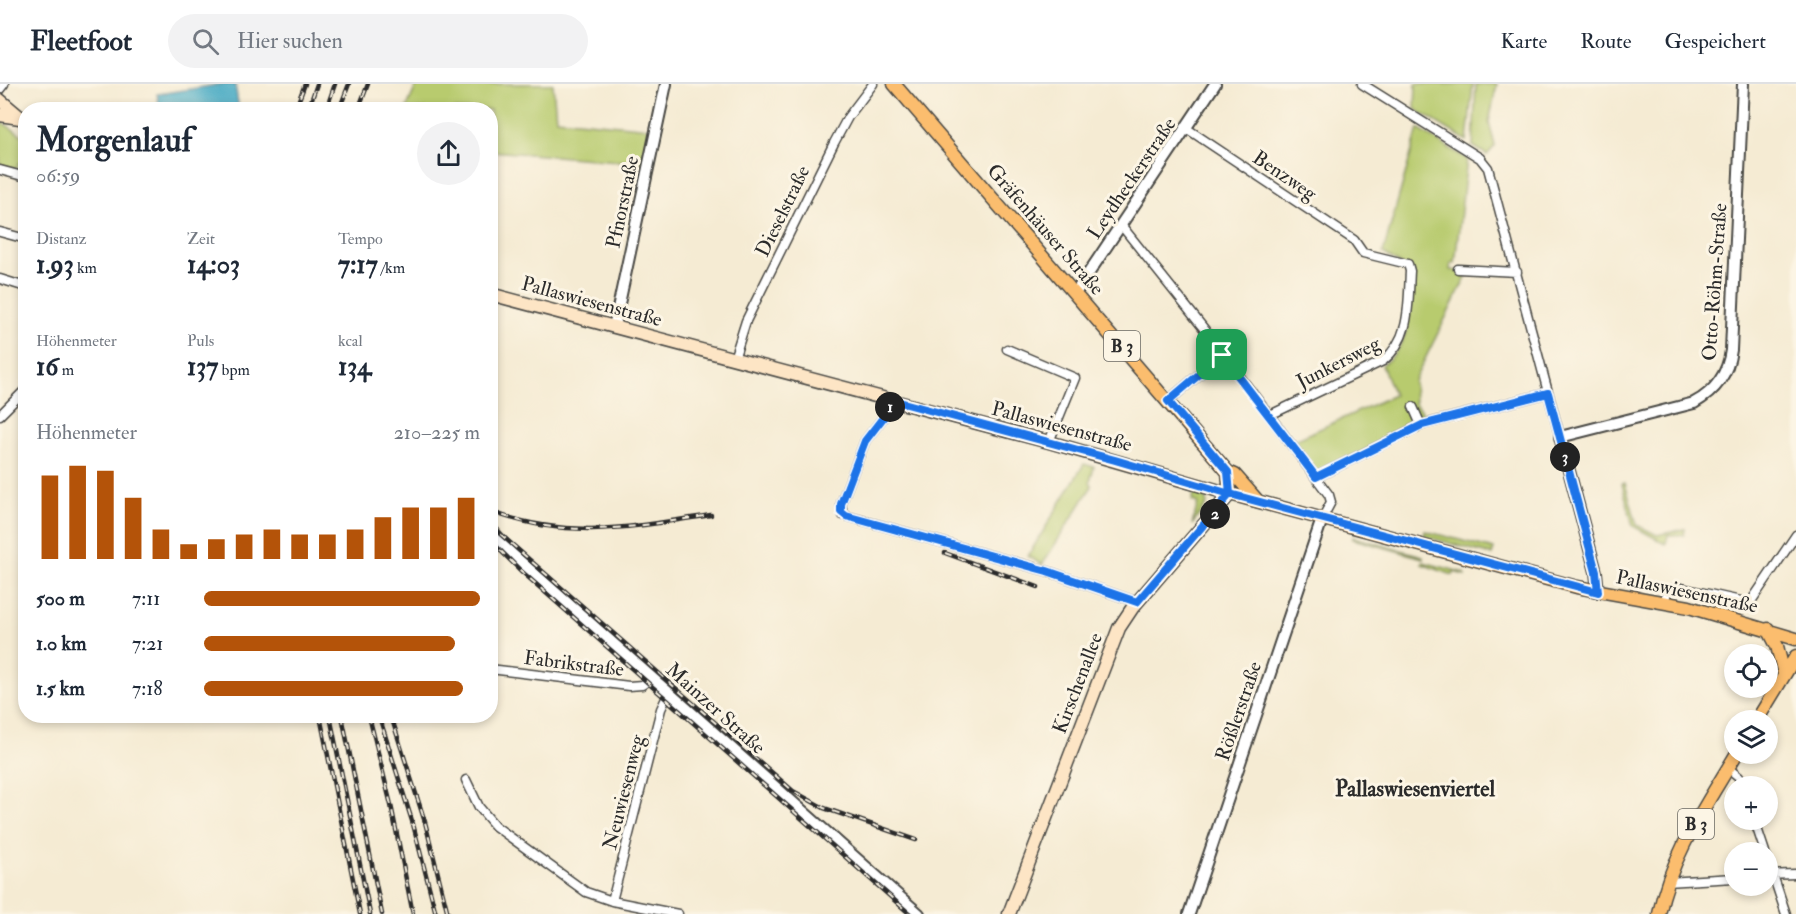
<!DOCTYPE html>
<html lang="de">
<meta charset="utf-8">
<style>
:root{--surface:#fff;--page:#f2f2f3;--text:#1f2937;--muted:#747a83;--line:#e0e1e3;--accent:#b45309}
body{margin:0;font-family:"IM FELL Double Pica",serif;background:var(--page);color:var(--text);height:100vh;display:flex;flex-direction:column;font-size:22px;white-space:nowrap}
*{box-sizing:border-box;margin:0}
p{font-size:20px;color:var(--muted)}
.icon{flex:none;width:33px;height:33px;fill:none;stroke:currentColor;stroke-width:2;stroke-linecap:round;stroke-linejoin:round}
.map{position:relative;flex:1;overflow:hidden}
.side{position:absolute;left:18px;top:18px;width:480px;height:621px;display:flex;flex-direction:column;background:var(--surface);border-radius:24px;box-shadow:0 3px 9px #0003}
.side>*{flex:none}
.fabs{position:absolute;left:1724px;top:560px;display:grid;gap:12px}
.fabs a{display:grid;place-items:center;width:54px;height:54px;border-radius:50%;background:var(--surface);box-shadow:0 3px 9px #0003;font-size:30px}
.pin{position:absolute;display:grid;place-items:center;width:51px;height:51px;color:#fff;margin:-26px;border-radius:12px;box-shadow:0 3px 9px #0006}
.km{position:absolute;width:30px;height:30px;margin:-15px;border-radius:50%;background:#222;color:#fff;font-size:16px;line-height:30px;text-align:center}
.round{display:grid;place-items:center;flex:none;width:63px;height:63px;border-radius:32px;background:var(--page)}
.head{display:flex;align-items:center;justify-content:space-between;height:102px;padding:0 18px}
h1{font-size:33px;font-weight:700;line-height:45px}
.stats{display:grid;grid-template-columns:repeat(3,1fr);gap:9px;height:102px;padding:6px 18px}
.stats div{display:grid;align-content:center}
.stats b{font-size:26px;font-weight:700}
.stats small{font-size:16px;font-weight:400}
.stats p{font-size:16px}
.chart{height:168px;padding:12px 18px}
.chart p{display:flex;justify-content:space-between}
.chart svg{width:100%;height:108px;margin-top:6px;stroke:var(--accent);stroke-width:6}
ul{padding:0 18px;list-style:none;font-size:20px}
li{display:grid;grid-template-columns:96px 72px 1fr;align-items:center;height:45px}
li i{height:15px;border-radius:8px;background:var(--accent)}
header{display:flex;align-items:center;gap:36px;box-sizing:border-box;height:84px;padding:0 30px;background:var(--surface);border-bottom:2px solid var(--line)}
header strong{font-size:28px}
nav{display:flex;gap:33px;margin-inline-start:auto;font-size:21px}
.search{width:420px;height:54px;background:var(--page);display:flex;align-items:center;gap:15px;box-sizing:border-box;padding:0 21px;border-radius:33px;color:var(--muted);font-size:22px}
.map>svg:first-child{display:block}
.green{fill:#b8cb6e;stroke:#727b4c;stroke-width:1.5}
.water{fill:#43a8c3;stroke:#376a77;stroke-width:1.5}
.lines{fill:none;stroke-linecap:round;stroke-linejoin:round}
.minor-casing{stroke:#494844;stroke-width:11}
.tertiary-casing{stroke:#494844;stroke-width:14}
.secondary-casing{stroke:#494844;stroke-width:15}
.primary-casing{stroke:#494844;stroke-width:15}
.minor{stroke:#fff;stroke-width:8}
.tertiary{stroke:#fff;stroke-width:10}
.secondary{stroke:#fde5c5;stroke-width:12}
.primary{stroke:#fbbd6e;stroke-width:12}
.rail-casing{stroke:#2b2b2b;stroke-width:4.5}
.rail{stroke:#fcf5e5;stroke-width:2;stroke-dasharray:7;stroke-linecap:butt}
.route-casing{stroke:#fff;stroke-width:12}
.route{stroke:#1a73e8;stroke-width:8}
.labels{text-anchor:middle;stroke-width:6;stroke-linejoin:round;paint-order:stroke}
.shield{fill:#fcf5e5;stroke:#6a6863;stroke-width:1.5}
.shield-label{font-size:18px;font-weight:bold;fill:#2b2b2b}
.street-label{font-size:20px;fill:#2b2b2b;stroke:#fcf5e5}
.quarter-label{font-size:22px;font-weight:bold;fill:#2b2b2b;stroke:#fcf5e5}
</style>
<header>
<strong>Fleetfoot</strong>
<div class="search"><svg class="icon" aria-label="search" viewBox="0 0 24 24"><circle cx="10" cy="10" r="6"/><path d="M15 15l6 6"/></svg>Hier suchen</div>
<nav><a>Karte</a><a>Route</a><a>Gespeichert</a></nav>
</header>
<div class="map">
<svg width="1796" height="830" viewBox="0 0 1796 830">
<rect width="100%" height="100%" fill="#fcf5e5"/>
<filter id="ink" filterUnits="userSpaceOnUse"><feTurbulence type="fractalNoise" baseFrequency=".0167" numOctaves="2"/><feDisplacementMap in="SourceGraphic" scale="12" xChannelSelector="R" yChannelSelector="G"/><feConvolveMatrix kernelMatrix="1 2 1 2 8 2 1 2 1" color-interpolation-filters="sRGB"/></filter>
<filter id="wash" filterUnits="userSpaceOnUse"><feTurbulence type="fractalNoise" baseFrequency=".008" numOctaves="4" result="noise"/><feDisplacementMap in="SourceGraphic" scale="24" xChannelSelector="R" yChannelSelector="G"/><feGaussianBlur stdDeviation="1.35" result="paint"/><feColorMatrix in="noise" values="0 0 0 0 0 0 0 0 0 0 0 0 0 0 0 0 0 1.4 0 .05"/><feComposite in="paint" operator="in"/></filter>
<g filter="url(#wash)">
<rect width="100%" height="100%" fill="#f5ebd3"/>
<path class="green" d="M417,0h136l3,35 94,9 -7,35 -152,-12 -1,-41 -84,-1z
M1416,0h57l-6,57 -52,-32z
M1476,0h21l-8,38 6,24 -8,9 -14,-9z
M0,37l25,16v28l-6,-2 -2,6 -17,-4z
M1418,45l49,30 -12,104h-4l-1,7 22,2 -5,3 -53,106 1,23 13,15 -110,55 -25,-33 101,-46 -12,-30c31,-21 28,-58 31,-92l-30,-20z
M1084,380l10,3 -4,14 2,5 -50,79 -14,-9z
M1625,399l12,42 20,10 28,-6 -1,6h-16l-2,9 -33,-18 -11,-42z
M1195,406l10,6 2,8 -15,21 6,-22 -6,-2z
M1425,447l69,18 -2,6 -68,-19z
M1353,453l70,19v2l-70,-19z
M1423,478l42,11v2l-11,-3 -1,3 -31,-11z"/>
<path class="water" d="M223,0h12l4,25h-79l-3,-15z"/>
</g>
<g filter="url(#ink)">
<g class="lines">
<defs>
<path id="minor" d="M1362,0l118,74 8,10 72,269
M0,5l4,-5
M1186,44l168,112 9,13 45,11 2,7c-2,34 1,67 -27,90l-113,54
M0,86l26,7
M1121,141l84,105 124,165 2,7 -9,17
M0,148l26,7
M1458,185l59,3
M0,195l26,8
M1007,265l68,29 -26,64
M734,275l12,-38 88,-178 14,-26 25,-33
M892,316l-3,10 -24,31 -24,63 2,11 204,56 90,31
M1168,317l54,-46
M1413,323l8,18
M0,331l26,-26
M1316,393l105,-52 127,-32
M1664,518l4,-12 14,-2 68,15 46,-68
M490,585l139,17 13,-1 10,-7
M1728,684l11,9 3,9
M466,696l13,27 16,19 91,66 26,9 66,13
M1754,735l11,33
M1767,773l19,57
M1767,791l29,-1
M1667,798l67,-4
M612,817l49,-192 8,-17"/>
<path id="tertiary" d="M1076,208l139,-208
M614,243l52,-243
M490,444l22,26 407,360
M1598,508l-2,-20 -36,-135 134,-34c22,-12 34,-29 37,-53l12,-266
M1189,830l133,-395"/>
<path id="secondary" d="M0,16l26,22
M0,31l20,3
M490,210l559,148 181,52 -97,113 -14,21 -110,286"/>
<path id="primary" d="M894,0l334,388 7,3 22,25
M1228,388l2,22 347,93 112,20 107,32
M1768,545l9,17 7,28
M1757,636l39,-64
M1659,830c12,-59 48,-110 78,-161"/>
</defs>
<use href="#minor" class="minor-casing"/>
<use href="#tertiary" class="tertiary-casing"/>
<use href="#secondary" class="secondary-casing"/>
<use href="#primary" class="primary-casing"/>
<use href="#minor" class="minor"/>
<use href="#tertiary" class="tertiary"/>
<use href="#secondary" class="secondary"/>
<use href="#primary" class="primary"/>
<defs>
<path id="rail" d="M295,26l10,-26
M308,26l9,-26
M326,26l9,-26
M339,26l10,-26
M358,26l10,-26
M490,427c77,30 143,16 221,4
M490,441l303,266 31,17 92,32
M490,456l30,30 390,344
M945,469l93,34
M320,632l40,198
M330,632l40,198
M342,632l40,198
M369,632l22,89 22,109
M379,632l34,108 23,90
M391,632l34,106 23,92"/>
</defs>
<use href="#rail" class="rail-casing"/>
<use href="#rail" class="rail"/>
</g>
</g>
<g class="lines" filter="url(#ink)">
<defs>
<path id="route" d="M1222,271l-54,46 60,71 2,22 -115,-34 -223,-60 -3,10 -24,31 -24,63v8l5,4 201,55 90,31 93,-108 368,98 -2,-20 -48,-179 -126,32 -106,52 -94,-122"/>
</defs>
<use href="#route" class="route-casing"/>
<use href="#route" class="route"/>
</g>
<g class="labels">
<g class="shield">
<rect x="1104" y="247" width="36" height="30" rx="4.5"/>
<rect x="1678" y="725" width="36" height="30" rx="4.5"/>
</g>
<g class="shield-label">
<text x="1122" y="268">B 3</text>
<text x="1696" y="746">B 3</text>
</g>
<g class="street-label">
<text transform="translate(1285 91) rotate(34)" y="7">Benzweg</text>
<text transform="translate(1131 94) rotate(-56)" y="7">Leydheckerstraße</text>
<text transform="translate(622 118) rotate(-78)" y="7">Pfnorstraße</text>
<text transform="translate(782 127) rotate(-64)" y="7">Dieselstraße</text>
<text transform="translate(1046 145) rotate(49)" y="7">Gräfenhäuser Straße</text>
<text transform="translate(1714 198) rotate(-86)" y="7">Otto-Röhm-Straße</text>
<text transform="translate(592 217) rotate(15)" y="7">Pallaswiesenstraße</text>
<text transform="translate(1338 278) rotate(-27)" y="7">Junkersweg</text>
<text transform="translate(1062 342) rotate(15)" y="7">Pallaswiesenstraße</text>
<text transform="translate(1687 507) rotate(12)" y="7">Pallaswiesenstraße</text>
<text transform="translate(574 579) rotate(7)" y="7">Fabrikstraße</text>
<text transform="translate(1077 599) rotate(-69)" y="7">Kirschenallee</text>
<text transform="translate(716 624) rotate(42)" y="7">Mainzer Straße</text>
<text transform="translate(1238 627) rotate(-71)" y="7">Rößlerstraße</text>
<text transform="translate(623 708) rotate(-76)" y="7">Neuwiesenweg</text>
</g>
<g class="quarter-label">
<text x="1415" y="712">Pallaswiesenviertel</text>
</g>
</g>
</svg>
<div class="fabs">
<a><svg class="icon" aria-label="locate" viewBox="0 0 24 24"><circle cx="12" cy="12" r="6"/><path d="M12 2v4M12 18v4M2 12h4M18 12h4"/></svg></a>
<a><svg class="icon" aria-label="layers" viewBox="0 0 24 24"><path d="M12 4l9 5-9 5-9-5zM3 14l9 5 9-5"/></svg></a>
<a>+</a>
<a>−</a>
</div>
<div class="pin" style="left:1222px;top:271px;background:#1e9e55"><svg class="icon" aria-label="arrive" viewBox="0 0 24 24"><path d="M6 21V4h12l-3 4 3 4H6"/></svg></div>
<b class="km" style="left:890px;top:323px">1</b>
<b class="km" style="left:1215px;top:430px">2</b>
<b class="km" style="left:1565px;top:373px">3</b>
<section class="side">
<div class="head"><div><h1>Morgenlauf</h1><p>06:59</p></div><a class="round"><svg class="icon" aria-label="share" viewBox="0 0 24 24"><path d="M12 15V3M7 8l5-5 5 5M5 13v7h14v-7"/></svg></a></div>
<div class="stats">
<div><p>Distanz</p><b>1.93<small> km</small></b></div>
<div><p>Zeit</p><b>14:03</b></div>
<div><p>Tempo</p><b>7:17<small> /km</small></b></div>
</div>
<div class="stats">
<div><p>Höhenmeter</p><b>16<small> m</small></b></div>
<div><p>Puls</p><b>137<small> bpm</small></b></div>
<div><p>kcal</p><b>134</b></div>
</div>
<div class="chart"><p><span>Höhenmeter</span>210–225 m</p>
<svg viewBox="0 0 160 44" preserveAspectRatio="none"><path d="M5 44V10M15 44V6M25 44V8M35 44V19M45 44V32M55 44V38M65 44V36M75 44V34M85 44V32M95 44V34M105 44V34M115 44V32M125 44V27M135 44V23M145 44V23M155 44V19"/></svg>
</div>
<ul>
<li><b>500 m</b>7:11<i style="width:100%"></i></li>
<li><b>1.0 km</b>7:21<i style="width:91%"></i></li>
<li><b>1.5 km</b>7:18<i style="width:94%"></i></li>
</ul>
</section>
</div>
